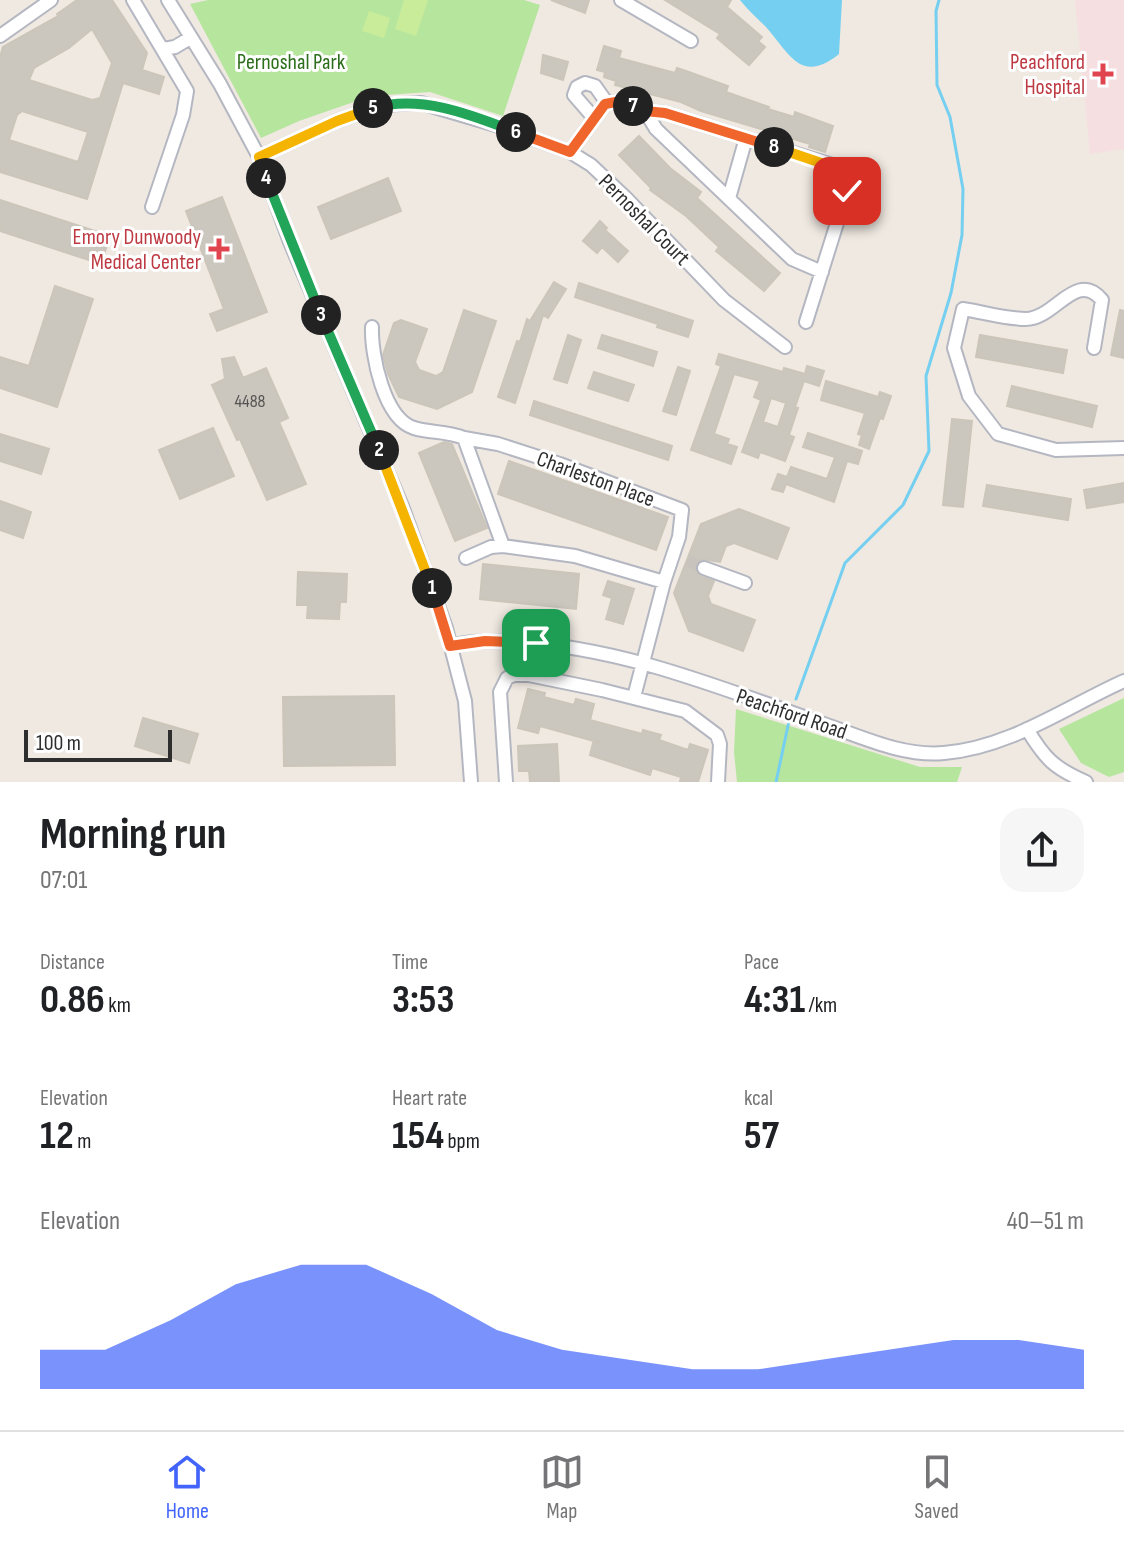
<!DOCTYPE html>
<meta charset="utf-8">
<style>
:root{--surface:#fff;--page:#f6f6f6;--text:#202124;--muted:#757577;--line:#e0e0e0;--accent:#4264fb}
body{margin:0;font-family:"Sofia Sans Condensed",sans-serif;background:var(--page);color:var(--text);height:100vh;display:flex;flex-direction:column;font-size:30px;white-space:nowrap}
*{box-sizing:border-box;margin:0}
p{font-size:26px;color:var(--muted)}
.icon{flex:none;width:44px;height:44px;fill:none;stroke:currentColor;stroke-width:2;stroke-linecap:round;stroke-linejoin:round}
.map{position:relative;height:782px;overflow:hidden}
.details{display:flex;flex-direction:column;background:var(--surface);flex:1}
.details>*{flex:none}
.scale{position:absolute;left:24px;bottom:20px;width:148px;box-sizing:border-box;padding-left:8px;border:4px solid #2e2e2e;border-top:0;font-size:22px;line-height:28px;white-space:nowrap;color:#2e2e2e;-webkit-text-stroke:6px #fff;paint-order:stroke}
.pin{position:absolute;display:grid;place-items:center;width:68px;height:68px;color:#fff;margin:-34px;border-radius:16px;box-shadow:0 4px 12px #0006}
.km{position:absolute;width:40px;height:40px;margin:-20px;border-radius:50%;background:#222;color:#fff;font-size:22px;line-height:40px;text-align:center}
.round{display:grid;place-items:center;flex:none;width:84px;height:84px;border-radius:24px;background:var(--page)}
.headline{display:flex;align-items:center;justify-content:space-between;height:136px;padding:0 40px}
h1{font-size:44px;font-weight:700;line-height:60px}
.metrics{display:grid;grid-template-columns:repeat(3,1fr);gap:12px;height:136px;padding:8px 40px}
.metrics div{display:grid;align-content:center}
.metrics b{font-size:40px;font-weight:700}
.metrics small{font-size:22px;font-weight:400}
.metrics p{font-size:22px}
.chart{height:224px;padding:16px 40px}
.chart p{display:flex;justify-content:space-between}
.chart svg{width:100%;height:144px;margin-top:8px;fill:var(--accent);opacity:.7}
.dock{display:flex;justify-content:space-around;align-items:center;height:112px;border-top:2px solid var(--line);background:var(--surface);font-size:22px;color:var(--muted)}
.dock a{display:grid;justify-items:center;gap:4px}
.dock .current{color:var(--accent)}
.map>svg:first-child{display:block}
.medical{fill:#f5dfe0}
.green{fill:#b6e59e}
.pitch{fill:#c9ec9a}
.water{fill:#75cff0}
.lines{fill:none;stroke-linecap:round;stroke-linejoin:round}
.stream{stroke:#75cff0;stroke-width:3}
.building{fill:#cbc7bf;stroke:#cbc5ba;stroke-width:2;fill-rule:evenodd}
.minor-tunnel{stroke:#c8c4bd;stroke-width:12;stroke-dasharray:12 6;stroke-linecap:butt}
.minor-casing{stroke:#b4b7c1;stroke-width:16}
.minor{stroke:#fff;stroke-width:12}
.split-1-casing{stroke:#fff;stroke-width:16}
.split-2-casing{stroke:#fff;stroke-width:16}
.split-3-casing{stroke:#fff;stroke-width:16}
.split-4-casing{stroke:#fff;stroke-width:16}
.split-5-casing{stroke:#fff;stroke-width:16}
.split-6-casing{stroke:#fff;stroke-width:16}
.split-7-casing{stroke:#fff;stroke-width:16}
.split-8-casing{stroke:#fff;stroke-width:16}
.split-9-casing{stroke:#fff;stroke-width:16}
.split-1{stroke:#f0652b;stroke-width:10}
.split-2{stroke:#f5b400;stroke-width:10}
.split-3{stroke:#22a559;stroke-width:10}
.split-4{stroke:#22a559;stroke-width:10}
.split-5{stroke:#f5b400;stroke-width:10}
.split-6{stroke:#22a559;stroke-width:10}
.split-7{stroke:#f0652b;stroke-width:10}
.split-8{stroke:#f0652b;stroke-width:10}
.split-9{stroke:#f5b400;stroke-width:10}
.health-dot{fill:#e0444e;stroke:#fff;stroke-width:3}
.labels{text-anchor:middle;stroke-width:6;stroke-linejoin:round;paint-order:stroke}
.number-label{font-size:18px;fill:#555452}
.park-label{font-size:22px;fill:#2c6e1b;stroke:#fff}
.health-label{font-size:22px;fill:#be3a42;stroke:#fff;text-anchor:end}
.street-label{font-size:22px;fill:#2e2e2e;stroke:#fff}
</style>
<div class="map">
<svg width="1124" height="782" viewBox="0 0 1124 782">
<rect width="100%" height="100%" fill="#efe9e1"/>
<path class="medical" d="M1075,0h49v149l-34,5z"/>
<path class="green" d="M208,0h316l16,5 -37,111 -73,-24 -59,4 -72,25 -38,17 -71,-134z
M1124,698v74l-15,5 -28,-14 -22,-34z
M736,709l184,58h42l-5,15h-220l-3,-30z"/>
<path class="pitch" d="M404,0h24l-12,36 -21,-7z
M369,11l21,7 -6,20 -22,-7z"/>
<path class="water" d="M740,0h102l-3,54c-38,31 -50,-1 -73,-27 -9,-9 -18,-17 -26,-27z"/>
<g class="lines">
<path class="stream" d="M796,699l49,-136 58,-58 26,-54 -3,-75 25,-83 11,-58 1,-46 -13,-72 -13,-32 -1,-74 3,-11
M776,782l13,-61"/>
</g>
<path class="building" d="M77,0h35l35,53 -5,17 22,7 -5,17 -36,-11 -36,116 -87,-27v-115l3,-10 55,-31 -1,-2zM92,29l20,34 -12,35 -8,2 -63,-20 5,-12 35,-20zM22,111l66,21 -10,30 -69,-22 8,-25z
M551,0h38l-4,13z
M665,0h66l-4,7 35,30 -4,4 7,6 -16,18 -32,-27 3,-4z
M604,46l17,5 -2,7 56,15 2,-5 9,3 42,15 -2,6 43,15 -1,2 26,8 1,-5 38,14 -8,26 -16,-5 1,-3 -109,-33 -20,-9 -66,-17 1,-4 -12,-4 1,-5 -8,-2z
M543,55l25,7 -5,18 -22,-7z
M639,136l31,32 31,24 -4,6 83,75 -16,18 -48,-40 3,-4 -33,-31 -36,-26 1,-2 -32,-33z
M388,178l13,33 -70,28 -13,-32z
M222,197l45,115 -50,19 -7,-17 14,-5 -38,-98z
M0,200l110,36 -9,28 -101,-33z
M600,221l7,7 -2,2 23,21 -10,11 -16,-15 -5,6 -14,-12z
M554,282l12,7 -18,29 -5,-3 -28,88 -17,-6 19,-56 3,1 7,-23 3,2z
M579,283l114,38 -5,16 -31,-10 1,-3 -83,-27z
M55,286l38,13 -36,108 -57,-19v-31l29,9z
M464,310l32,11 -24,71 -35,17 -38,-12 -11,-23 -5,-19 11,-32 7,-3 26,9 -12,33 4,8 17,6 7,-4z
M1120,310l4,1v47l-13,-3z
M568,335l13,5 -14,43 -13,-4z
M602,335l55,17 -4,14 -55,-18z
M980,335l87,15 -4,23 -87,-16z
M719,354l64,18 1,-4 21,6 2,-8 17,5 -5,15 -15,-5 -9,26 3,1 -9,27 5,2 -9,24 -25,-9 -2,6 -16,-6 19,-52 -7,-3 6,-16 -26,-7 -20,60 15,5 -2,5 10,3 -6,17 -40,-14 30,-84 -5,-2zM771,398l15,5 -8,24 -15,-5z
M234,357l9,21 23,-10 22,50 -9,4 27,62 -39,16 -27,-61 -3,1 -25,-55 13,-6 -3,-20z
M678,367l12,4 -14,44 -13,-4z
M594,372l40,13 -6,16 -40,-13z
M826,381l52,16 2,-5 11,4 -8,23 -3,-1 -11,31 -10,-4 3,-10 -4,-1 7,-21 -44,-13z
M1012,386l85,20 -5,21 -85,-21z
M534,401l138,45 -4,14 -138,-45z
M952,419l20,2 -9,86 -20,-2z
M213,428l21,48 -54,23 -21,-49z
M808,433l54,18 -4,13 -11,-3 -13,41 -48,-18 -3,8 -11,-3 6,-15 9,3 4,-10 36,12 8,-22 -32,-10z
M0,434l49,15 -8,25 -41,-13z
M444,442l8,2 35,84 -32,13 -36,-88z
M509,461l159,56 -12,33 -158,-56z
M1124,483v19l-37,6 -3,-18z
M987,485l84,14 -3,21 -85,-14z
M0,501l31,11 -8,26 -23,-8z
M739,509l50,19 -12,31 -43,-16 -8,3 -6,16 -18,-3 -8,9 6,8 14,5 -6,15 3,8 44,16 -12,31 -54,-20 -15,-38 27,-69z
M483,564l96,10 -3,35 -96,-10z
M298,572l49,2 -1,28h-6l-1,17 -32,-1 1,-13h-11z
M608,581l26,8 -11,35 -17,-5 6,-21 -9,-3z
M528,689l17,4 -1,4 30,8 2,-6 18,5 -4,16 52,14 1,-4 18,5 -2,5 29,10 2,-6 18,6 -10,32h-18l1,-5 -29,-9 -2,7 -60,-20 3,-12h8l-61,-17 -2,7 -20,-5z
M394,696l1,69 -111,1 -1,-69z
M143,718l55,16 -9,29 -54,-17z
M557,744l2,38h-29l-1,-11h-10l-1,-25z"/>
<g class="lines">
<path class="minor-tunnel" d="M687,561l17,7"/>
<defs>
<path id="minor" d="M133,0l54,91 -4,24 -31,92
M168,0l52,84 39,73 31,85 112,264 44,122 19,73 6,81
M621,0l70,41
M0,36l51,-36
M163,49l12,-2 15,-9
M645,111l20,2 167,52c12,6 18,12 15,26l-41,131
M594,118l-20,-23 3,-8 8,-4 10,3 12,17
M570,152l35,-48 16,-3 24,10 11,18 136,130 30,13
M259,157l78,-36 44,-16 40,-2 78,23 71,26 21,13 34,32 99,103 61,47
M729,198l17,-60
M372,327c-1,28 12,92 42,101 16,5 33,3 50,10l39,108
M1094,348l8,-48c-26,-31 -47,19 -76,19 -20,0 -43,-7 -63,-10l-9,39 15,48 29,38 58,16 68,-2
M464,438l34,6 62,20 122,46 -3,27 -15,45 -30,115
M466,558l25,-11 12,-1 72,10 89,26
M704,568l41,15
M450,646c22,-6 44,-5 66,-4 106,5 207,47 305,81 39,13 81,34 123,30 65,-5 122,-46 180,-72
M1027,729c18,30 27,39 59,53
M506,782l-6,-90 7,-14 7,-3h15l73,15 83,21 32,24 3,9 -2,38"/>
</defs>
<use href="#minor" class="minor-casing"/>
<use href="#minor" class="minor"/>
</g>
<g class="lines">
<defs>
<path id="split-1" d="M432,588l18,58 35,-5 51,2"/>
<path id="split-2" d="M379,450l53,138"/>
<path id="split-3" d="M321,315l58,135"/>
<path id="split-4" d="M266,178l55,137"/>
<path id="split-5" d="M266,178l-7,-21 78,-36 36,-13"/>
<path id="split-6" d="M373,108c48,-14 99,7 143,24"/>
<path id="split-7" d="M516,132l54,20 35,-48 16,-3 12,5"/>
<path id="split-8" d="M633,106l12,5 20,2 109,34"/>
<path id="split-9" d="M774,147l68,23 5,7v14"/>
</defs>
<use href="#split-1" class="split-1-casing"/>
<use href="#split-2" class="split-2-casing"/>
<use href="#split-3" class="split-3-casing"/>
<use href="#split-4" class="split-4-casing"/>
<use href="#split-5" class="split-5-casing"/>
<use href="#split-6" class="split-6-casing"/>
<use href="#split-7" class="split-7-casing"/>
<use href="#split-8" class="split-8-casing"/>
<use href="#split-9" class="split-9-casing"/>
<use href="#split-1" class="split-1"/>
<use href="#split-2" class="split-2"/>
<use href="#split-3" class="split-3"/>
<use href="#split-4" class="split-4"/>
<use href="#split-5" class="split-5"/>
<use href="#split-6" class="split-6"/>
<use href="#split-7" class="split-7"/>
<use href="#split-8" class="split-8"/>
<use href="#split-9" class="split-9"/>
</g>
<g class="health-dot">
<path d="M1099 62h8v8h8v8h-8v8h-8v-8h-8v-8h8z"/>
<path d="M215 237h8v8h8v8h-8v8h-8v-8h-8v-8h8z"/>
</g>
<g class="labels">
<g class="number-label">
<text x="250" y="407">4488</text>
</g>
<g class="park-label">
<text x="291" y="69">Pernoshal Park</text>
</g>
<g class="health-label">
<text x="1085" y="69">Peachford<tspan x="1085" dy="25">Hospital</tspan></text>
<text x="201" y="244">Emory Dunwoody<tspan x="201" dy="25">Medical Center</tspan></text>
</g>
<g class="street-label">
<text transform="translate(645 219) rotate(45)" y="8">Pernoshal Court</text>
<text transform="translate(596 478) rotate(20)" y="8">Charleston Place</text>
<text transform="translate(792 713) rotate(19)" y="8">Peachford Road</text>
</g>
</g>
</svg>
<div class="scale">100 m</div>
<div class="pin" style="left:536px;top:643px;background:#1e9e55"><svg class="icon" aria-label="arrive" viewBox="0 0 24 24"><path d="M6 21V4h12l-3 4 3 4H6"/></svg></div>
<div class="pin" style="left:847px;top:191px;background:#d93025"><svg class="icon" aria-label="check" viewBox="0 0 24 24"><path d="M5 12l5 5 9-10"/></svg></div>
<b class="km" style="left:432px;top:588px">1</b>
<b class="km" style="left:379px;top:450px">2</b>
<b class="km" style="left:321px;top:315px">3</b>
<b class="km" style="left:266px;top:178px">4</b>
<b class="km" style="left:373px;top:108px">5</b>
<b class="km" style="left:516px;top:132px">6</b>
<b class="km" style="left:633px;top:106px">7</b>
<b class="km" style="left:774px;top:147px">8</b>
</div>
<section class="details">
<div class="headline"><div><h1>Morning run</h1><p>07:01</p></div><a class="round"><svg class="icon" aria-label="share" viewBox="0 0 24 24"><path d="M12 15V3M7 8l5-5 5 5M5 13v7h14v-7"/></svg></a></div>
<div class="metrics">
<div><p>Distance</p><b>0.86<small> km</small></b></div>
<div><p>Time</p><b>3:53</b></div>
<div><p>Pace</p><b>4:31<small> /km</small></b></div>
</div>
<div class="metrics">
<div><p>Elevation</p><b>12<small> m</small></b></div>
<div><p>Heart rate</p><b>154<small> bpm</small></b></div>
<div><p>kcal</p><b>57</b></div>
</div>
<div class="chart"><p><span>Elevation</span>40–51 m</p>
<svg viewBox="0 0 160 44" preserveAspectRatio="none"><path d="M0 44V32L10 32L20 23L30 12L40 6L50 6L60 15L70 26L80 32L90 35L100 38L110 38L120 35L130 32L140 29L150 29L160 32V44z"/></svg>
</div>
</section>
<nav class="dock">
<a class="current"><svg class="icon" aria-label="home" viewBox="0 0 24 24"><path d="M3 11l9-7 9 7M6 9v11h12V9"/></svg>Home</a>
<a><svg class="icon" aria-label="map" viewBox="0 0 24 24"><path d="M3 6l6-2 6 2 6-2v14l-6 2-6-2-6 2zM9 4v14M15 6v14"/></svg>Map</a>
<a><svg class="icon" aria-label="saved" viewBox="0 0 24 24"><path d="M7 4h10v16l-5-4-5 4z"/></svg>Saved</a>
</nav>
